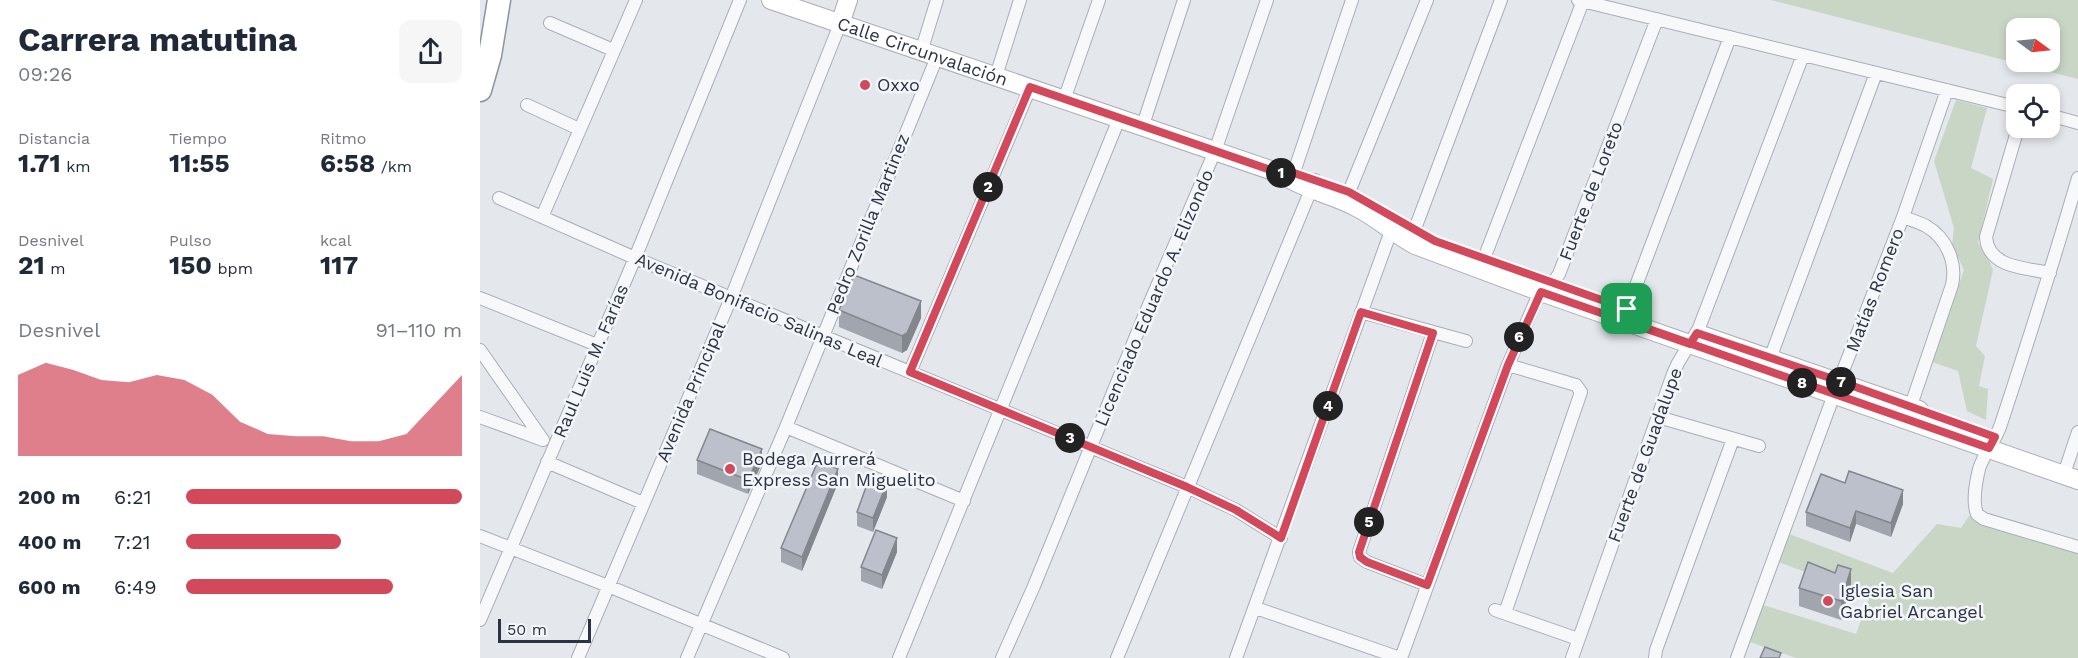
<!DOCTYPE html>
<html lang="es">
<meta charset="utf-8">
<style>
:root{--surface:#fff;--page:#f6f6f7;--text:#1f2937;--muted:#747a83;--accent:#d1495b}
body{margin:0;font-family:"Work Sans",sans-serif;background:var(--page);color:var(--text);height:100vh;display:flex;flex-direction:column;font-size:22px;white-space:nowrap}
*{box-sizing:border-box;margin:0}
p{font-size:20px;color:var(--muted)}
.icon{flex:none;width:33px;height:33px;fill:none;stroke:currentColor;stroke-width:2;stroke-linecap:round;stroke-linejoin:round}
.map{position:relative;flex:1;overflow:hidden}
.drawer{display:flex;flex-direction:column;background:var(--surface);width:480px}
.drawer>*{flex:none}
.needle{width:39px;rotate:105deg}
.controls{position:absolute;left:1526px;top:18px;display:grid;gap:12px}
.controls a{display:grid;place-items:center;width:54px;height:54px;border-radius:12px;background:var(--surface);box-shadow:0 3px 9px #0003;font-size:30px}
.scale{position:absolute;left:18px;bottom:15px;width:93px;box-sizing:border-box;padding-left:6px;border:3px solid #2b3445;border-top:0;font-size:16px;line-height:21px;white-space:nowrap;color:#2b3445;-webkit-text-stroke:4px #f4f6f9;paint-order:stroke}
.pin{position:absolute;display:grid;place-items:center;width:51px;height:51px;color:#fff;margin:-26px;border-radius:12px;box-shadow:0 3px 9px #0006}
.km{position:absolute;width:30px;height:30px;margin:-15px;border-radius:50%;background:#222;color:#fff;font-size:16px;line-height:30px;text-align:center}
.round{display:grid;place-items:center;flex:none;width:63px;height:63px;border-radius:12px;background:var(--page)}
.head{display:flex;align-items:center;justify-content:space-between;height:102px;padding:0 18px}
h1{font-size:33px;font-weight:700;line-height:45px}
.stats{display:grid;grid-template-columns:repeat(3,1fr);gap:9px;height:102px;padding:6px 18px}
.stats div{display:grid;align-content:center}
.stats b{font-size:26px;font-weight:700}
.stats small{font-size:16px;font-weight:400}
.stats p{font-size:16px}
.chart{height:168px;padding:12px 18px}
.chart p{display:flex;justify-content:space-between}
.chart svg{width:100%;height:108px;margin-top:6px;fill:var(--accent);opacity:.7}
ul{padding:0 18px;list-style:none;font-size:20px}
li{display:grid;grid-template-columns:96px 72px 1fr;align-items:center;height:45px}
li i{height:15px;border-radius:8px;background:var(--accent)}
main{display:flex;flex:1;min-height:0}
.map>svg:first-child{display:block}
.green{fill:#c9d6c5;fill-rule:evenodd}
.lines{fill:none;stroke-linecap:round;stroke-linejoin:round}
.street-casing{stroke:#a9aeb7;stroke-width:14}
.secondary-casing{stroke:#a9aeb7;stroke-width:20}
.highway-casing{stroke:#8b94a3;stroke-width:25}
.street{stroke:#f7f8fa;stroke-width:12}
.secondary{stroke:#fff;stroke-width:18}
.highway{stroke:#fff;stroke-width:22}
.wall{fill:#a1a5ae}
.shaded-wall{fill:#83868d}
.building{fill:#bbc0ca;stroke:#83868d;stroke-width:1.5}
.route-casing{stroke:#fff;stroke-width:12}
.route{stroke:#d1495b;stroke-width:8}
.poi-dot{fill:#d1495b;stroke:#f4f6f9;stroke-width:2}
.labels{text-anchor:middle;stroke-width:5;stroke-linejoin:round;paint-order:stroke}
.street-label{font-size:18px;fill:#2b3445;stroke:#f4f6f9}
.poi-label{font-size:18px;fill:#2b3445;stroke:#f4f6f9;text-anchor:start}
</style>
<main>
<section class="drawer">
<div class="head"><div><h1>Carrera matutina</h1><p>09:26</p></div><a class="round"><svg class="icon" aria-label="share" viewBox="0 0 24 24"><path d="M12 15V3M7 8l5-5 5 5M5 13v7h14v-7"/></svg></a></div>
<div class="stats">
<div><p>Distancia</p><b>1.71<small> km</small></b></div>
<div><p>Tiempo</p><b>11:55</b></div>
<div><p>Ritmo</p><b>6:58<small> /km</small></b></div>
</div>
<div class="stats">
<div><p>Desnivel</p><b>21<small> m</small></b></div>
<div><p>Pulso</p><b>150<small> bpm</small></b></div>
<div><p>kcal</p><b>117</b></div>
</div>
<div class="chart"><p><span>Desnivel</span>91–110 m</p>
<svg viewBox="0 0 160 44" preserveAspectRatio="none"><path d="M0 44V11L10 6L20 9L30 13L40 14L50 11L60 13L70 19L80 30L90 35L100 36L110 36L120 38L130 38L140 35L150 23L160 11V44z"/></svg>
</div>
<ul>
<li><b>200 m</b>6:21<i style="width:100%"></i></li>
<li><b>400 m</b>7:21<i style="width:56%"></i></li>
<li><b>600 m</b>6:49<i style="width:75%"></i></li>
</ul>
</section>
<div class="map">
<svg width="1598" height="658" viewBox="0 0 1598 658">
<rect width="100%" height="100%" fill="#e4e7ec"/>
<path class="green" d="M1291,0h307v79zM1569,28v34h-33v-34z
M1476,100l31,8 -16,60 22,11 -15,64 9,13 6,14 -17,76 9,10 -6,30 9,3 -2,31 -19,-9 -9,-40 -26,-9 32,-92 -12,-25 2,-17 -20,-67z
M1495,507v4l103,36v111h-282l-52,-18 13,-37 99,31 14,-38 -97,-36 11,-28 109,41 44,-49 24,4z"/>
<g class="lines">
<defs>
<path id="street" d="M1098,0l438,107
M70,23l63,27
M441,52l16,-52
M516,76l24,-76
M584,100l35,-100
M47,105l52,24
M1569,115l29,8
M662,128l42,-128
M1538,128l-32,109c2,31 40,31 64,36
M1598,178c-24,82 -50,164 -77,246 -5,16 -17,29 -22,45 -3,13 -7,32 -2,45l7,5 94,28
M811,181l61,-181
M869,192l78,-192
M19,198l136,60 552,229 49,23 45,28
M62,217l94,-217
M1423,217c8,3 16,5 23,9 21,12 31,37 26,59l-44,129
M930,242l91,-242
M1000,269l103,-268
M0,298l117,47
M881,312l105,29
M1143,320l107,-283
M0,350l63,90
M1288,364l108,-291
M430,372l120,-284
M0,417l63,23
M1178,417l101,29
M306,427l178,74
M67,462l96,41
M1584,474l14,-42
M0,536l128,50 175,72
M947,585l-60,-23 -7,-5 -1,-5 74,-219
M776,608l144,50
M1015,610l83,29
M1025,613l76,-221 -5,-7 -68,-20
M0,620l155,-362 105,-258
M98,658l153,-360 109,-274
M207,658l99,-231 151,-370
M419,658l220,-539
M522,658l32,-72 111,-272 70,-163 52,-151
M637,658l198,-478
M756,658l159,-438
M921,658l107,-293 31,-71 13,-10 7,-10 98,-255
M1092,658l101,-284 5,-11 21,-35 104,-273
M1175,658l1,-8 77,-211
M1257,658l102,-277 64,-164 44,-127"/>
<g id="secondary">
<path id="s1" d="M291,0l508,173c24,16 52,21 77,34 21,10 38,27 59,38l126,47 537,188"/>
<path d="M360,24l8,-24"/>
<path d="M1221,335l218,75"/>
</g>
<path id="highway" d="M0,90l10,-35 9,-55"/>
</defs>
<use href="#street" class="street-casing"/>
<use href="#secondary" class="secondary-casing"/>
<use href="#highway" class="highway-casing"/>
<use href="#street" class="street"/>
<use href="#secondary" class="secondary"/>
<use href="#highway" class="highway"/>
</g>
<path class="wall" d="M359,310l82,8 -14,32 -5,3 -63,-26z
M217,460l65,3 -14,31 -51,-20z
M358,483l-36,88 -21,-9v-14z
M407,497l-14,35 -16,-6v-14z
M1423,504l-12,33 -35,-13 -6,18 -44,-16v-14z
M417,552l-15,37 -21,-8v-14z
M1355,573l16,14 -10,33 -42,-14v-18z"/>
<path class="shaded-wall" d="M441,301v17l-14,32 -5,3v-17z
M282,449v14l-14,31v-14z
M358,469v14l-36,88v-14z
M407,483v14l-14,35v-14z
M1423,490v14l-12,33v-14z
M1376,511v13l-6,18v-14z
M417,538v14l-15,37v-14z
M1371,569v18l-10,33v-19z"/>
<path class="building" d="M374,275l67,26 -14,32 -5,3 -63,-26z
M230,429l52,20 -14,31 -51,-20z
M338,461l20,8 -36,88 -21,-9z
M1369,471l54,19 -12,33 -35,-12 -6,17 -44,-16 15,-38 24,9z
M390,476l17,7 -14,35 -16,-6z
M396,530l21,8 -15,37 -21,-8z
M1328,562l27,11 3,-8 13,4 -10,32 -42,-13z
M1285,647l16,6 -2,5h-19z"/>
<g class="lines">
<defs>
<path id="route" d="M1147,309l-192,-68 -86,-49 -55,-19h-15l-249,-86 -120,285 277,115 49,23 45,28 80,-226 72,21 -74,219 1,5 7,5 60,23 81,-220 33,-73 149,52 7,-11 142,48 156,56 -6,11c-121,-43 -244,-85 -366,-128l4,-11"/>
</defs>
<use href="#route" class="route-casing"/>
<use href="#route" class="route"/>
</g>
<g class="poi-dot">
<circle cx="385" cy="85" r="6"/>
<circle cx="250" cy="469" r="6"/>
<circle cx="1348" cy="601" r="6"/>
</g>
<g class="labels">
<g class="street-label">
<text dy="6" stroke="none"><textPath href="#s1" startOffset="160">Calle Circunvalación</textPath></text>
<text transform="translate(1111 191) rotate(-69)" y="6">Fuerte de Loreto</text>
<text transform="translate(388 224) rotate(-68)" y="6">Pedro Zorilla Martinez</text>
<text transform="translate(1395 290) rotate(-69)" y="6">Matías Romero</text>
<text transform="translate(674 298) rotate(-67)" y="6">Licenciado Eduardo A. Elizondo</text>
<text transform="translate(279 310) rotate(23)" y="6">Avenida Bonifacio Salinas Leal</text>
<text transform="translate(111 361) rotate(-67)" y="6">Raul Luis M. Farías</text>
<text transform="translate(211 392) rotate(-67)" y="6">Avenida Principal</text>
<text transform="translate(1165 455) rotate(-70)" y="6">Fuerte de Guadalupe</text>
</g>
<g class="poi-label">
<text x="397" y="91">Oxxo</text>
<text x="262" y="465">Bodega Aurrerá<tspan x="262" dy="21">Express San Miguelito</tspan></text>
<text x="1360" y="597">Iglesia San<tspan x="1360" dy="21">Gabriel Arcangel</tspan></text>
</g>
</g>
</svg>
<div class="controls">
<a><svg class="needle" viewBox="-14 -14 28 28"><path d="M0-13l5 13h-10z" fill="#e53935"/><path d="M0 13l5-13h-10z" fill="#747a83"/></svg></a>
<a><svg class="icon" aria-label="locate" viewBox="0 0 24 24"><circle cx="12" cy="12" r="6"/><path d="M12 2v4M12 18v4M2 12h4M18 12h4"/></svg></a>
</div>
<div class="scale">50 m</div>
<div class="pin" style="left:1147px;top:309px;background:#1e9e55"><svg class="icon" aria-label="arrive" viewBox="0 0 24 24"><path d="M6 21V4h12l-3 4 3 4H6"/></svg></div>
<b class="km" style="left:801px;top:173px">1</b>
<b class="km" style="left:508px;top:187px">2</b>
<b class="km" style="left:590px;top:438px">3</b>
<b class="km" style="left:848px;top:406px">4</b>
<b class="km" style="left:889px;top:522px">5</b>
<b class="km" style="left:1039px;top:337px">6</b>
<b class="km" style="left:1361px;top:382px">7</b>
<b class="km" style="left:1322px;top:383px">8</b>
</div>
</main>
